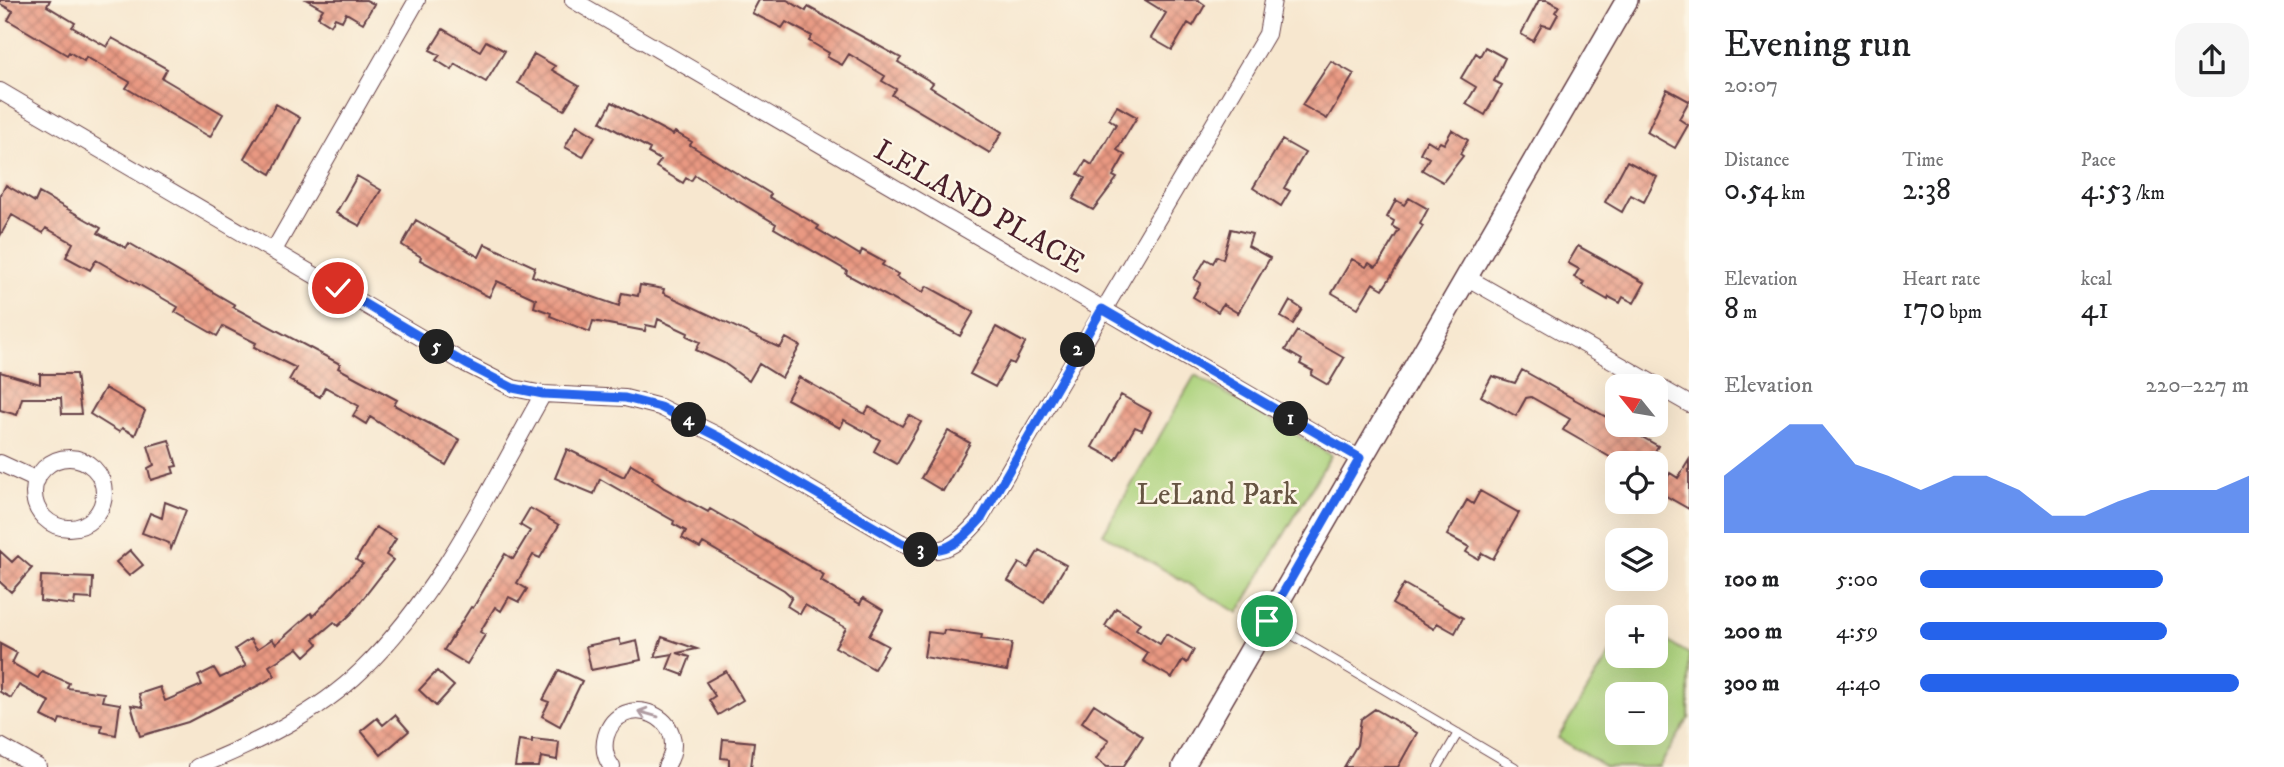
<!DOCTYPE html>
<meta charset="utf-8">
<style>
:root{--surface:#fff;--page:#f6f6f6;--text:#202124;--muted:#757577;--accent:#2563eb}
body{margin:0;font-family:"IM FELL DW Pica",serif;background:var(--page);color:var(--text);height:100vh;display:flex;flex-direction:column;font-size:26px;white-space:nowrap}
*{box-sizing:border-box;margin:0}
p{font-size:23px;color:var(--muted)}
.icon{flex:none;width:38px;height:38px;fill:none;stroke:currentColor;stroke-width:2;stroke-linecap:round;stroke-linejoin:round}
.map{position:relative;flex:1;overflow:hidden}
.panel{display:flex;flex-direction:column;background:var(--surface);width:595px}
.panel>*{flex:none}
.needle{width:46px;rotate:300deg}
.controls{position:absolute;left:1605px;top:374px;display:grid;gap:14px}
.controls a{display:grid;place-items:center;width:63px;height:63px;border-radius:14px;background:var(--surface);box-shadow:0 7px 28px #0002;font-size:35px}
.pin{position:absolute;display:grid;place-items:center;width:60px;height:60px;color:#fff;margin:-30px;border:4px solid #fff;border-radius:50%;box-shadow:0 2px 7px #0007}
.km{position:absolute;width:35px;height:35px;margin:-18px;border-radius:50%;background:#222;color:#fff;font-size:19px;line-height:35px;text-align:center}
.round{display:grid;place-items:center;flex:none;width:74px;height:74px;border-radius:21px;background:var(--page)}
.head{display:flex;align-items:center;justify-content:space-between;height:119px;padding:0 35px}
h1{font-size:38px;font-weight:600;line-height:52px}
.metrics{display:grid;grid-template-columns:repeat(3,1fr);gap:10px;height:119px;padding:7px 35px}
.metrics div{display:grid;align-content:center}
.metrics b{font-size:30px;font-weight:600}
.metrics small{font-size:19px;font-weight:400}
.metrics p{font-size:19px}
.chart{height:196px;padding:14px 35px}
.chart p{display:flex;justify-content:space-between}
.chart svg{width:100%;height:126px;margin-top:7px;fill:var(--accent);opacity:.7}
ul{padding:0 35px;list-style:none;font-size:23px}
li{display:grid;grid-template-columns:112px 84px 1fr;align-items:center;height:52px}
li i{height:18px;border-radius:9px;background:var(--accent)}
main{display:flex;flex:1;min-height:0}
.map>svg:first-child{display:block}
.park{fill:#abd27c;stroke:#7a7854;stroke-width:2;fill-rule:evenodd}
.building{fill:url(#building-cross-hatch)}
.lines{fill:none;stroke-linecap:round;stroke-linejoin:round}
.lane-casing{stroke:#643d44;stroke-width:10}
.street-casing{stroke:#643d44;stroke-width:18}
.secondary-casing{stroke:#643d44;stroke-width:24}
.lane{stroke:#fff;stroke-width:8}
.street{stroke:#fff;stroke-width:16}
.secondary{stroke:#fff;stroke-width:21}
.oneway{stroke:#ae9aa0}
.route-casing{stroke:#fff;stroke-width:14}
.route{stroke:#2563eb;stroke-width:9}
.labels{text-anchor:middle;stroke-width:5;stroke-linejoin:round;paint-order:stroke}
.street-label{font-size:30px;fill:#4a1f2b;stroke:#fcf5e5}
.park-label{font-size:30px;fill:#675543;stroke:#fcf5e5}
</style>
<main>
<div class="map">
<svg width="1689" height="767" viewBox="0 0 1689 767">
<defs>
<pattern id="building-cross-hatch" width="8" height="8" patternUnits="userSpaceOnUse" patternTransform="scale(1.75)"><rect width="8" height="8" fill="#e99982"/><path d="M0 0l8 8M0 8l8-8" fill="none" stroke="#bf7c6b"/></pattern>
</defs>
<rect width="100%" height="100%" fill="#fcf5e5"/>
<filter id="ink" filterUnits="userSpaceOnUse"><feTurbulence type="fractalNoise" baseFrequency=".0143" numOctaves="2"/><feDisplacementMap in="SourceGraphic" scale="14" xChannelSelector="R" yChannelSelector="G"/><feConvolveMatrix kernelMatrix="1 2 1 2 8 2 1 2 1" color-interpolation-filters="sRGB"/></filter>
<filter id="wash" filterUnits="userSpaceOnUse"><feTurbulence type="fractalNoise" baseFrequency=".00686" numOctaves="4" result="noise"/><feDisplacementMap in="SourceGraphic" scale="28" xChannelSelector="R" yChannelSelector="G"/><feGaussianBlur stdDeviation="1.57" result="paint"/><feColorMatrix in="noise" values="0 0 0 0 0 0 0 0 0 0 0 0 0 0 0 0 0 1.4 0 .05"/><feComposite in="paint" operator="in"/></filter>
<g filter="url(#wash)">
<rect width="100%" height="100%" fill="#f7e7cf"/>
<path class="park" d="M1195,375l136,80 -93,158 -135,-79z
M1656,634l33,20v64l-30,49h-53l-48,-29 59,-96v14h39zM1617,695h39v38h-39z"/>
<g id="blocks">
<path class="building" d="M0,0h50l-3,6 28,17 -3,4 35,20 5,-9 55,31 -5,9 61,36 -13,23 -84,-49 4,-6 -44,-25 -2,4 -15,-9 -2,3 -59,-35 5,-9 -13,-7z
M307,0h59l8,4 -11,19 -17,-10 -4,8 -7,-3 -4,7 -13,-8 5,-8z
M759,0h28l19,11 2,-4 93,51 -3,4 35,21 -3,4 72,45 -12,21 -98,-58 4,-6 -14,-8 3,-5 -36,-22 -7,11 -15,-8 2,-4 -20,-12 3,-5 -26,-14 -4,6 -30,-15z
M1145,0h53l7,5 -12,21 -5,-3 -16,27 -21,-12 15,-25z
M1539,0h8l12,6 -4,6 3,2 -7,13 -9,-2 -9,16 -12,-7z
M443,29l37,22 6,-10 19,10 -19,31 -31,-18 -3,6 -16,-10 4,-5 -10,-5z
M1485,47l20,11 -11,23 8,4 -17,30 -19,-11 10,-17 -15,-9 15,-25 4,3z
M534,54l21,12 -3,4 27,16 -15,24 -46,-27z
M1331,61l23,13 -27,45 -25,-14z
M1667,89l22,12 -10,18 9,6 -13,23 -28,-16z
M612,102l61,33 2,-3 17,10 -2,3 81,49 -2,3 50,29 -2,3 43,26 2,-5 22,12 -2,3 16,9 -2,3 27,15 4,-6 47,26 -14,24 -114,-62 1,-3 -73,-43 2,-4 -81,-49 -4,6 -5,-3 -3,5 -27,-16 5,-7 -13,-7 2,-4 -49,-27z
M276,104l24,14 -29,56 -27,-16z
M1117,106l20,11 -20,33 8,5 -12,21 4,2 -24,32 -20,-11 12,-21 -7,-4 8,-13 6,4 24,-41 -7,-5z
M577,125l18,11 -12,21 -18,-10z
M1452,130l16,10 -8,14 3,2 -20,26 -21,-12 7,-12 -9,-5 7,-13 10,6 3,-4 4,2z
M1282,140l23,13 -21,35 6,3 -9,15 -28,-18z
M1627,161l30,16 -13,25 -13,-7 -9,17 -17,-10z
M357,176l24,14 -21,36 -24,-13z
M6,185l29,17 4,-9 62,35 -3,5 28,15 3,-5 106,62 -2,2 107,57 -2,4 59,32 -3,5 66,35 -14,25 -76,-48 -4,7 -13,-8 6,-10 -34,-19 -5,10 -31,-17 7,-12 -42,-21 2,-4 -33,-17 -6,10 -42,-24 3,-5 -82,-47 -6,10 -24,-13 7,-14 -27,-15 -3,5 -31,-18 -12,21v-40z
M1409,198l19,11 -8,15 3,2 -40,63 -10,-6 -15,25 -26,-15 20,-34 14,8 3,-4 6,4 3,-2 21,-35 -7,-4 2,-5 -7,-4 9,-17 8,5z
M416,220l63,37 6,-13 50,23 -3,9 87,30 3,-13 16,3 2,-11 24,4 -1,4 117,55 6,-10 14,8 -18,32 -23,-14 -10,17 -25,-18 -28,-13 4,-8 -13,-6 1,-3 -30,-14 -2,8 -10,-2 -1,6 -52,-10 -3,11 -40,-16 1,-3 -17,-6 2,-8 -39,-18 -8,16 -69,-37 1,-3 -19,-12z
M1231,229l21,5 -4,12 22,12 -32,55 -15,-9 -5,8 -25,-15 8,-14 -7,-4 12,-20 7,4 4,-7 6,3z
M1578,246l67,37 -11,20 -11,-6 -3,6 -11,-6 -1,3 -26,-15 2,-3 -10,-5 5,-8 -11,-6z
M1290,301l12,8 -9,15 -12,-7z
M996,327l29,16 -11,21 -5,-2 -14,25 -25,-13z
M1297,331l47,27 -16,27 -17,-10 2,-4 -13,-7 2,-4 -17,-10z
M1522,370l136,76 -10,18h-26l-33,-19 -26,-15 7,-11 -39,-22 -5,1 -10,18 -35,-20 11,-20 23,7z
M0,372l40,12v-10h36l5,40h-19l-1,-16h-39l-5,17 -17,-5z
M799,377l66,37 4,-7 33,19 7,-11 12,7 -24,42 -23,-13 6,-11 -36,-20 -4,8 -53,-29z
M105,388l40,23 -10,24 -13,-7 -3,4 -29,-18z
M1121,395l30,17 -9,18 -7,-3 -19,33 -24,-13z
M948,431l22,12 -27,48 -22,-13z
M169,440l8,26 -5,1 2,6 -23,7 -3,-12 6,-3 -6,-19z
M567,449l57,28 7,-13 22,13 -1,2 12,9 44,24 2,-3 114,66 -3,6 39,23 3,-6 20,12 -14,26 19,10 -14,23 -39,-22 11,-19 -41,-23 -5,9 -13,-8 5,-9 -8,-7 -81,-47 -3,5 -18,-10 4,-7 -13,-7 1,-3 -74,-42 -6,15 -39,-16z
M1689,460v49l-30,-17 11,-19 8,5z
M1480,491l39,22 -26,46 -11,-6 -4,6 -12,-7 3,-5 -22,-12 20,-35 6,4z
M165,502l21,8 -15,39 -2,-6 -27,-10 8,-20 12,5z
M530,508l29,17 -19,33 -7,-3 -16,28 10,6 -8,13 -10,-5 -8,14 -6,-4 -15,25 5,3 -18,29 -23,-14 27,-43 2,1 32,-54 8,5 17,-28 -10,-6z
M376,527l20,12 -10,16 7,5 -42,54 -13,12 -4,-4 -20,17 4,5 -13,12 -7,-8 -29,18 6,10 -12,7 -75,39 -48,14 -9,-31 12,2 -4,-13 21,-7 5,14 37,-16 -4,-9 16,-8 6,10 26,-12 -11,-17 15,-10 7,10 15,-10 4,5 35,-31 2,3 50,-52 -7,-4z
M130,550l13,15 -14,11 -13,-14z
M1039,550l27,15 -22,37 -36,-21 11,-18 9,5z
M0,551l12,11 6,-6 14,12 -21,24 -11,-10z
M41,576l52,2 -1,21 -17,-1 -1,7 -34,-4z
M1404,584l59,34 -8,15 -18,-10 -3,6 -42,-25z
M1116,608l24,15 -4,6 24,15 6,-10 28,16 -7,13 -4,-3 -11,18 -29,-17 5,-8 -43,-27z
M944,630l38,5 -1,4 31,4 -5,28 -83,-14 4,-25 15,2z
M662,637l35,12 -20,4 13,4 -7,18 -16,-6 6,-15 -18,3z
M619,639l2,6 16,-4 4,19 -50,10 -5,-24z
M0,644l17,9 -5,10 26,15 4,-7 27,12 -2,5 37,5 -2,8 18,3 -4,31 -15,-3 1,-7 -42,-6 -2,5 -16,-8 8,-14 -31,-17 -8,13 -11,-6z
M559,670l23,11 -22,45 -18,-10 7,-14 -6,-2z
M437,671l17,15 -18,20 -17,-16z
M726,671l17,29 -25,15 -9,-15 6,-4 -9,-14z
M1094,704l49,32 -20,31h-16l-11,-8 13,-19 -27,-18z
M1375,709l42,24 -19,34h-54l13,-22 4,-26z
M395,715l14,16 -28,24 -20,-24 16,-13 6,7z
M532,739l27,3 -2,18 -16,-3 -2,10h-24l4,-27 13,2z
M723,739l31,3 -3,25h-22v-8l-8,-1z"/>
</g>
</g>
<g filter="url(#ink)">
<use href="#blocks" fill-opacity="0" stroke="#643d44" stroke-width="2"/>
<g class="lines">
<defs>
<path id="lane" d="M1270,622l245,145
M1438,767l20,-34"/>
<path id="street" d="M573,0l787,459
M0,91l466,273 47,24 30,6 82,4 35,9 61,30 179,105c38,18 55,6 80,-23l287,-485 6,-34
M274,250l143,-250
M1466,277l223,127
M34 493a35 35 0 1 1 70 0a35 35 0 1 1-70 0Z
M0,463l37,17
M0,746l38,21
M197,767c57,-23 120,-53 165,-97 79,-77 128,-182 181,-276
M612,767c-7,-9 -9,-20 -6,-31 14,-48 90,-20 60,31"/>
<path id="secondary" d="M1183,767l444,-767"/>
</defs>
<use href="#lane" class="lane-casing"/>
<use href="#street" class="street-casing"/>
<use href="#secondary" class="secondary-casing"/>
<use href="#lane" class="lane"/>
<use href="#street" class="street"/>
<use href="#secondary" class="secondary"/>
</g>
<defs><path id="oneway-shaft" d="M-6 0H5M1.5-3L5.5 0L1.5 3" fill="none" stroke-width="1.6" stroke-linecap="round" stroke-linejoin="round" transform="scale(1.75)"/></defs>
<use class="oneway" href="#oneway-shaft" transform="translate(648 714) rotate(-164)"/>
</g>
<g class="lines" filter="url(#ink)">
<defs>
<path id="route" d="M338,288l128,76 47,24 30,6 82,4 35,9 61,31 179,104c38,17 55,6 81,-23l121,-210 258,149 -93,163"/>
</defs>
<use href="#route" class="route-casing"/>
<use href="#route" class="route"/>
</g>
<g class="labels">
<g class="street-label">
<text transform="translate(980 206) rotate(30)" y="10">LELAND PLACE</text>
</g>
<g class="park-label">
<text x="1217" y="504">LeLand Park</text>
</g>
</g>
</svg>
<div class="controls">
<a><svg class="needle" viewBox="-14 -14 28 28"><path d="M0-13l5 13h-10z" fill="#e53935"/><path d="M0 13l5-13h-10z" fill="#757577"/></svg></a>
<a><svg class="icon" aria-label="locate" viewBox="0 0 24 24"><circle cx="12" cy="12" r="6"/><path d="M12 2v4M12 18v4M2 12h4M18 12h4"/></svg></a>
<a><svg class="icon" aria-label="layers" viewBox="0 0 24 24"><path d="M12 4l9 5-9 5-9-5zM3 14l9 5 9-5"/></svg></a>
<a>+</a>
<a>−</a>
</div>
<div class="pin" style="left:1267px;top:621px;background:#1e9e55"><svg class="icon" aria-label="arrive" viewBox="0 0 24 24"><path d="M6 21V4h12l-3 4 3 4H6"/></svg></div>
<div class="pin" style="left:338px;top:288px;background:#d93025"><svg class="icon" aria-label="check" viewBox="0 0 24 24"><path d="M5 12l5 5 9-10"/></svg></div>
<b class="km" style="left:1291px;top:419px">1</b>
<b class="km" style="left:1078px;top:350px">2</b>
<b class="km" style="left:921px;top:550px">3</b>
<b class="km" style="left:689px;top:420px">4</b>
<b class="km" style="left:437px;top:347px">5</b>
</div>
<section class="panel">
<div class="head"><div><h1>Evening run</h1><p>20:07</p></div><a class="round"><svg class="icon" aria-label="share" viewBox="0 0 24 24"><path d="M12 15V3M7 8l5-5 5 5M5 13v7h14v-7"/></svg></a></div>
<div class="metrics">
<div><p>Distance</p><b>0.54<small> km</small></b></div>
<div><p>Time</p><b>2:38</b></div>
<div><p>Pace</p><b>4:53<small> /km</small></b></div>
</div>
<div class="metrics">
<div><p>Elevation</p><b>8<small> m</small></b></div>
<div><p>Heart rate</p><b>170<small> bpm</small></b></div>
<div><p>kcal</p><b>41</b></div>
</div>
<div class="chart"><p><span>Elevation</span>220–227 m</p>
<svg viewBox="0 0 160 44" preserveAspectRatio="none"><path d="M0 44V24L10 15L20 6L30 6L40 20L50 24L60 29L70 24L80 24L90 29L100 38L110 38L120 33L130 29L140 29L150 29L160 24V44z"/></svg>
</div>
<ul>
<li><b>100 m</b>5:00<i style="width:74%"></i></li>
<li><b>200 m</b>4:59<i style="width:75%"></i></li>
<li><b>300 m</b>4:40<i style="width:97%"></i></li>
</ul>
</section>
</main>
